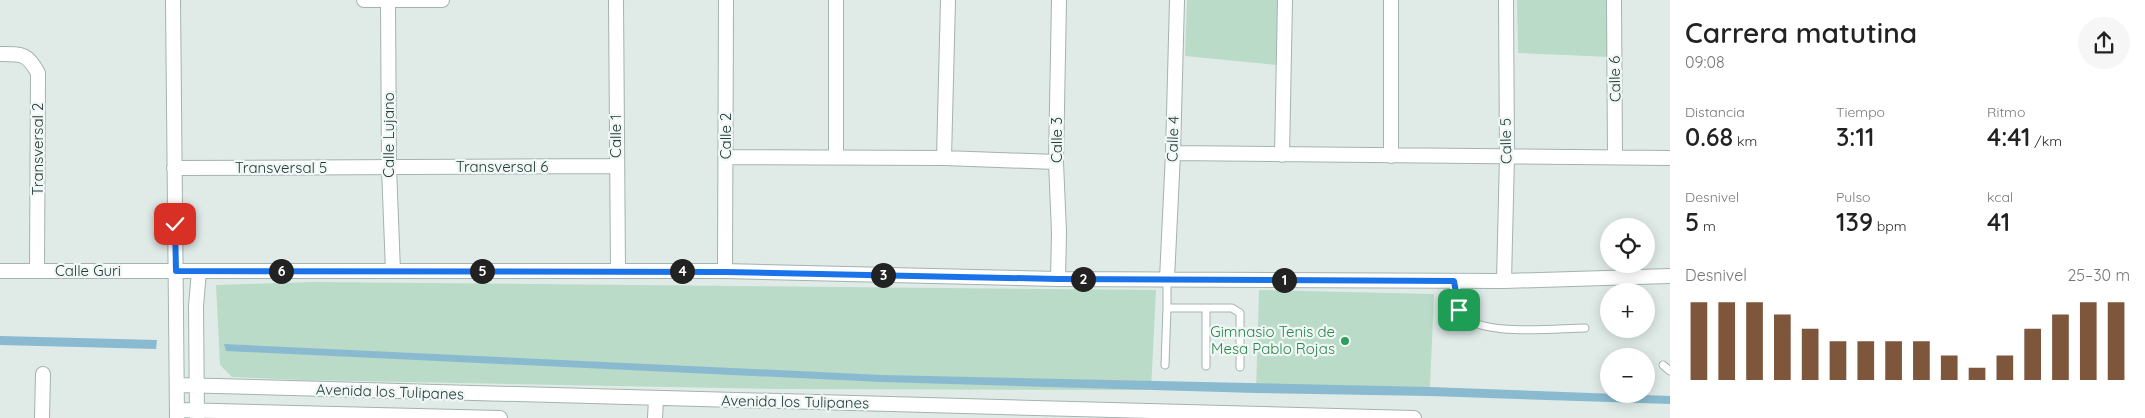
<!DOCTYPE html>
<html lang="es">
<meta charset="utf-8">
<style>
:root{--surface:#fff;--page:#f6f6f6;--text:#222;--muted:#767676;--accent:#7e563c}
body{margin:0;font-family:Quicksand,sans-serif;background:var(--page);color:var(--text);height:100vh;display:flex;flex-direction:column;font-size:19px;white-space:nowrap}
*{box-sizing:border-box;margin:0}
p{font-size:16px;color:var(--muted)}
.icon{flex:none;width:28px;height:28px;fill:none;stroke:currentColor;stroke-width:2;stroke-linecap:round;stroke-linejoin:round}
.map{position:relative;flex:1;overflow:hidden}
.drawer{display:flex;flex-direction:column;background:var(--surface);width:475px}
.drawer>*{flex:none}
.controls{position:absolute;left:1600px;top:218px;display:grid;gap:10px}
.controls a{display:grid;place-items:center;width:55px;height:55px;border-radius:50%;background:var(--surface);box-shadow:0 2px 12px #0003;font-size:25px}
.pin{position:absolute;display:grid;place-items:center;width:42px;height:42px;color:#fff;margin:-21px;border-radius:10px;box-shadow:0 2px 8px #0006}
.km{position:absolute;width:25px;height:25px;margin:-12px;border-radius:50%;background:#222;color:#fff;font-size:14px;line-height:25px;text-align:center}
.round{display:grid;place-items:center;flex:none;width:52px;height:52px;border-radius:26px;background:var(--page)}
.summary{display:flex;align-items:center;justify-content:space-between;height:85px;padding:0 15px}
h1{font-size:28px;font-weight:600;line-height:38px}
.stats{display:grid;grid-template-columns:repeat(3,1fr);gap:8px;height:85px;padding:5px 15px}
.stats div{display:grid;align-content:center}
.stats b{font-size:25px;font-weight:600}
.stats small{font-size:14px;font-weight:400}
.stats p{font-size:14px}
.chart{height:140px;padding:10px 15px}
.chart p{display:flex;justify-content:space-between}
.chart svg{width:100%;height:90px;margin-top:5px;stroke:var(--accent);stroke-width:6}
main{display:flex;flex:1;min-height:0}
.map>svg:first-child{display:block}
.green{fill:#badbc8}
.water{fill:#8abacf}
.lines{fill:none;stroke-linecap:round;stroke-linejoin:round}
.lane-casing{stroke:#a3b3b0;stroke-width:9}
.street-casing{stroke:#a3b3b0;stroke-width:16}
.lane{stroke:#fff;stroke-width:7}
.street{stroke:#fff;stroke-width:14}
.route-casing{stroke:#fff;stroke-width:10}
.route{stroke:#1a73e8;stroke-width:6}
.leisure-dot{fill:#2e9e5b;stroke:#f1f7f5;stroke-width:2}
.labels{text-anchor:middle;stroke-width:4.5;stroke-linejoin:round;paint-order:stroke}
.street-label{font-size:15px;fill:#223b38;stroke:#f1f7f5}
.leisure-label{font-size:15px;fill:#27864d;stroke:#f1f7f5;text-anchor:end}
</style>
<main>
<div class="map">
<svg width="1670" height="418" viewBox="0 0 1670 418">
<rect width="100%" height="100%" fill="#e0ebe8"/>
<path class="green" d="M1187,0h93l-3,65 -92,-9z
M1517,0h93v57l-92,-4z
M314,282l842,8 -5,100 -371,-1 -478,-9 -70,-3 -12,-12 -4,-80z
M1259,290l175,4 -4,93 -174,6z"/>
<path class="water" d="M0,336l157,4 -1,9 -156,-4z
M224,344l658,31 548,12 240,9v8l-240,-8 -174,-3 -374,-11 -656,-31z"/>
<g class="lines">
<defs>
<path id="lane" d="M1454,281c2,9 2,23 6,31 16,26 96,16 125,16
M1167,308v-29
M1165,365l2,-57h65l8,5v54
M1663,365l7,6
M1206,366v-57"/>
<path id="street" d="M173,0l4,418
M364,0h78
M388,0l1,168 4,103
M616,0l2,271
M1614,0l1,157
M0,54c22,0 27,-1 38,19l-1,198
M1173,153l497,5
M1282,155l3,-155
M836,156v-156
M1391,156v-156
M726,157l218,1 112,4
M944,158l4,-158
M174,168l442,-2
M0,271h725l333,8 446,2 166,-5
M725,271l1,-271
M1058,279l1,-47 -3,-70 3,-162
M1167,279l6,-126 4,-153
M1504,281l3,-125 -1,-156
M177,385l1237,33
M177,410l323,8
M42,418l1,-44
M197,418l-1,-112 3,-35
M655,418l1,-19"/>
</defs>
<use href="#lane" class="lane-casing"/>
<use href="#street" class="street-casing"/>
<use href="#lane" class="lane"/>
<use href="#street" class="street"/>
</g>
<g class="lines">
<defs>
<path id="route" d="M175,224l1,47 549,1 333,7 396,2 5,29"/>
</defs>
<use href="#route" class="route-casing"/>
<use href="#route" class="route"/>
</g>
<circle class="leisure-dot" cx="1345" cy="341" r="5"/>
<g class="labels">
<g class="street-label">
<text transform="translate(1615 79) rotate(-91)" y="5">Calle 6</text>
<text transform="translate(389 135) rotate(-90)" y="5">Calle Lujano</text>
<text transform="translate(616 136) rotate(-90)" y="5">Calle 1</text>
<text transform="translate(726 136) rotate(-90)" y="5">Calle 2</text>
<text transform="translate(1173 139) rotate(-88)" y="5">Calle 4</text>
<text transform="translate(1057 140) rotate(-90)" y="5">Calle 3</text>
<text transform="translate(1506 141) rotate(-91)" y="5">Calle 5</text>
<text transform="translate(38 149) rotate(-90)" y="5">Transversal 2</text>
<text x="502" y="172">Transversal 6</text>
<text x="281" y="173">Transversal 5</text>
<text x="88" y="276">Calle Guri</text>
<text transform="translate(390 392) rotate(2)" y="5">Avenida los Tulipanes</text>
<text transform="translate(795 402) rotate(1)" y="5">Avenida los Tulipanes</text>
</g>
<g class="leisure-label">
<text x="1335" y="337">Gimnasio Tenis de<tspan x="1335" dy="17">Mesa Pablo Rojas</tspan></text>
</g>
</g>
</svg>
<div class="controls">
<a><svg class="icon" aria-label="locate" viewBox="0 0 24 24"><circle cx="12" cy="12" r="6"/><path d="M12 2v4M12 18v4M2 12h4M18 12h4"/></svg></a>
<a>+</a>
<a>−</a>
</div>
<div class="pin" style="left:1459px;top:310px;background:#1e9e55"><svg class="icon" aria-label="arrive" viewBox="0 0 24 24"><path d="M6 21V4h12l-3 4 3 4H6"/></svg></div>
<div class="pin" style="left:175px;top:224px;background:#d93025"><svg class="icon" aria-label="check" viewBox="0 0 24 24"><path d="M5 12l5 5 9-10"/></svg></div>
<b class="km" style="left:1284px;top:280px">1</b>
<b class="km" style="left:1083px;top:279px">2</b>
<b class="km" style="left:883px;top:275px">3</b>
<b class="km" style="left:682px;top:271px">4</b>
<b class="km" style="left:482px;top:271px">5</b>
<b class="km" style="left:281px;top:271px">6</b>
</div>
<section class="drawer">
<div class="summary"><div><h1>Carrera matutina</h1><p>09:08</p></div><a class="round"><svg class="icon" aria-label="share" viewBox="0 0 24 24"><path d="M12 15V3M7 8l5-5 5 5M5 13v7h14v-7"/></svg></a></div>
<div class="stats">
<div><p>Distancia</p><b>0.68<small> km</small></b></div>
<div><p>Tiempo</p><b>3:11</b></div>
<div><p>Ritmo</p><b>4:41<small> /km</small></b></div>
</div>
<div class="stats">
<div><p>Desnivel</p><b>5<small> m</small></b></div>
<div><p>Pulso</p><b>139<small> bpm</small></b></div>
<div><p>kcal</p><b>41</b></div>
</div>
<div class="chart"><p><span>Desnivel</span>25–30 m</p>
<svg viewBox="0 0 160 44" preserveAspectRatio="none"><path d="M5 44V6M15 44V6M25 44V6M35 44V12M45 44V19M55 44V25M65 44V25M75 44V25M85 44V25M95 44V32M105 44V38M115 44V32M125 44V19M135 44V12M145 44V6M155 44V6"/></svg>
</div>
</section>
</main>
